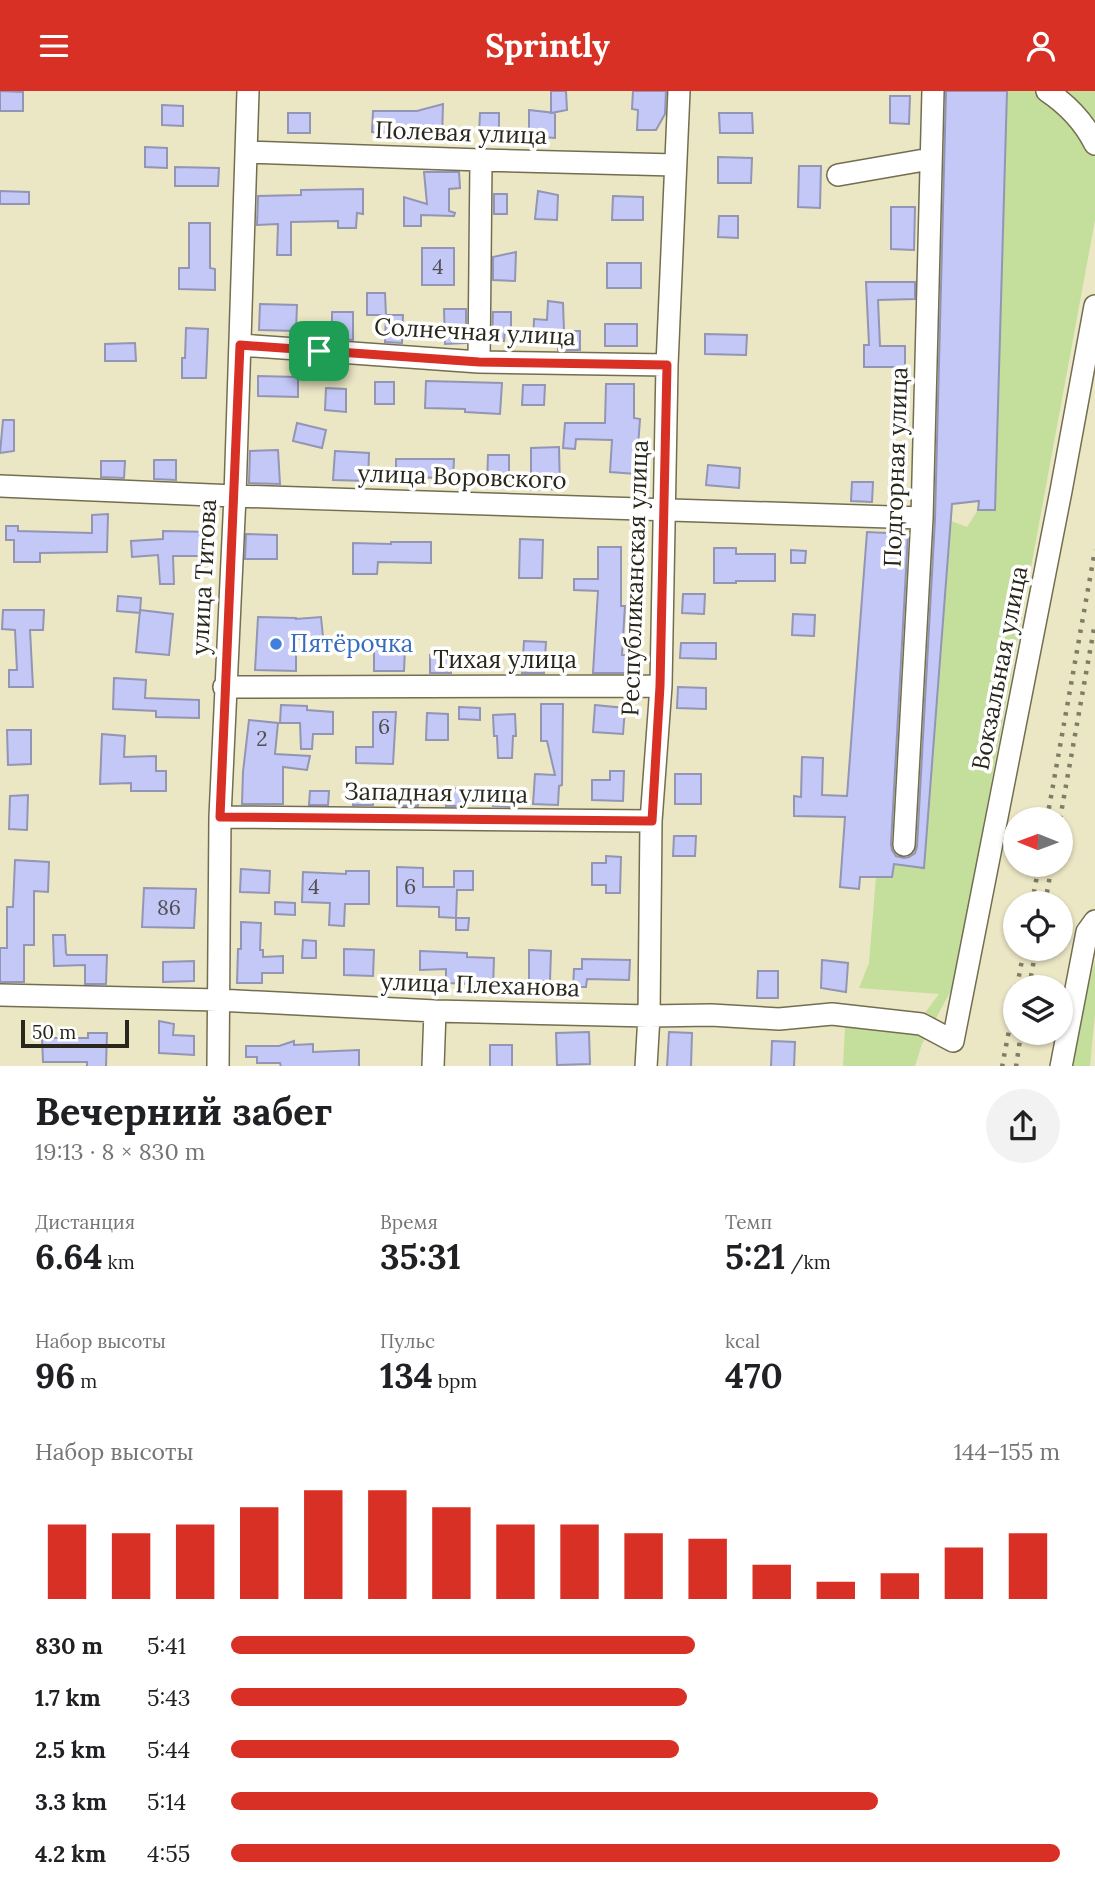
<!DOCTYPE html>
<html lang="ru">
<meta charset="utf-8">
<style>
:root{--surface:#fff;--page:#f2f2f2;--text:#202124;--muted:#757577;--accent:#d93025}
body{margin:0;font-family:Lora,serif;background:var(--page);color:var(--text);height:100vh;display:flex;flex-direction:column;font-size:26px;white-space:nowrap}
*{box-sizing:border-box;margin:0}
p{font-size:23px;color:var(--muted)}
.icon{flex:none;width:38px;height:38px;fill:none;stroke:currentColor;stroke-width:2;stroke-linecap:round;stroke-linejoin:round}
.map{position:relative;height:975px;overflow:hidden}
.side{display:flex;flex-direction:column;background:var(--surface);flex:1}
.side>*{flex:none}
.needle{width:46px;rotate:271deg}
.controls{position:absolute;left:1003px;top:716px;display:grid;gap:14px}
.controls a{display:grid;place-items:center;width:70px;height:70px;border-radius:50%;background:var(--surface);box-shadow:0 2px 5px #0004;font-size:35px}
.scale{position:absolute;left:21px;bottom:18px;width:108px;box-sizing:border-box;padding-left:7px;border:4px solid #29271b;border-top:0;font-size:19px;line-height:24px;white-space:nowrap;color:#29271b;-webkit-text-stroke:5px #fff;paint-order:stroke}
.pin{position:absolute;display:grid;place-items:center;width:60px;height:60px;color:#fff;margin:-30px;border-radius:14px;box-shadow:0 4px 10px #0006}
.round{display:grid;place-items:center;flex:none;width:74px;height:74px;border-radius:37px;background:var(--page)}
.headline{display:flex;align-items:center;justify-content:space-between;height:119px;padding:0 35px}
h1{font-size:38px;font-weight:800;line-height:52px}
.metrics{display:grid;grid-template-columns:repeat(3,1fr);gap:10px;height:119px;padding:7px 35px}
.metrics div{display:grid;align-content:center}
.metrics b{font-size:35px;font-weight:800}
.metrics small{font-size:19px;font-weight:400}
.metrics p{font-size:19px}
.chart{height:196px;padding:14px 35px}
.chart p{display:flex;justify-content:space-between}
.chart svg{width:100%;height:126px;margin-top:7px;stroke:var(--accent);stroke-width:6}
ul{padding:0 35px;list-style:none;font-size:23px}
li{display:grid;grid-template-columns:112px 84px 1fr;align-items:center;height:52px}
li i{height:18px;border-radius:9px;background:var(--accent)}
header{display:flex;justify-content:space-between;align-items:center;height:91px;padding:0 35px;background:var(--accent);color:#fff;font-size:32px;font-weight:800}
.map>svg:first-child{display:block}
.green{fill:#c4de9c}
.building{fill:#c4c8f6;stroke:#9295b3;stroke-width:2}
.lines{fill:none;stroke-linecap:round;stroke-linejoin:round}
.minor-casing{stroke:#736e50;stroke-width:24}
.minor{stroke:#fff;stroke-width:21}
.rail{stroke:#807d67;stroke-width:4.5;stroke-dasharray:3.5 7;stroke-linecap:butt}
.route-casing{stroke:#fff;stroke-width:14}
.route{stroke:#d93025;stroke-width:9}
.shop-dot{fill:#3f7fe0;stroke:#fff;stroke-width:2.5}
.labels{text-anchor:middle;stroke-width:7;stroke-linejoin:round;paint-order:stroke}
.number-label{font-size:21px;fill:#504f52}
.street-label{font-size:24px;fill:#29271b;stroke:#fff}
.shop-label{font-size:24px;fill:#366cbe;stroke:#fff;text-anchor:start}
</style>
<header><svg class="icon" aria-label="menu" viewBox="0 0 24 24"><path d="M4 6h16M4 12h16M4 18h16"/></svg>Sprintly<svg class="icon" aria-label="person" viewBox="0 0 24 24"><circle cx="12" cy="8" r="4"/><path d="M4 21q1-7 8-7t8 7"/></svg></header>
<div class="map">
<svg width="1095" height="976" viewBox="0 0 1095 976">
<rect width="100%" height="100%" fill="#ebe6c4"/>
<path class="green" d="M1007,0h88v129l-141,765 -32,59 -7,22 -72,1 2,-40 68,2 26,-35 -80,-6 10,-25 7,-86h16l2,-13 30,3 27,-346 16,6 11,-17 17,-1z
M1095,870v53l-5,52h-18l18,-87z"/>
<path class="building" d="M0,0l23,1v19h-23z
M551,0h15l1,19 -16,3z
M633,0h33l-1,23 -9,16h-19l1,-20 -6,-1z
M946,0h61l-12,419h-17l1,-9 -27,3 -28,364 -30,-4 -2,13h-32l-1,12 -19,-2 5,-70 -51,-1v-20l7,1 1,-40 21,1 -1,37 25,1 20,-264 41,2 -17,310 1,6 4,6 8,2 5,-1 6,-4 2,-7 18,-327z
M890,5h20l-1,28 -19,-1z
M443,13l-1,34 -22,-1v-3l-48,-2 1,-21h44z
M162,14l21,1v20l-21,-1z
M529,19l26,3v25l-26,-2z
M288,22h22v20h-22z
M480,22h19v21h-20z
M719,22h33l1,20h-33z
M145,56l22,1v20l-22,-1z
M718,66l34,1 -1,25h-33z
M799,75h22l-1,42 -22,-1z
M175,76l44,1 -1,18h-43z
M424,81h35l1,16 -11,1v22l6,2 -1,3 -33,-1v11h-17v-29l23,7z
M363,98v25l-6,-1 -1,15h-18v-7l-47,1v33h-14l1,-31 -21,1 1,-29 43,-1v-5z
M0,100l29,1v12h-29z
M538,100l20,4 -1,25 -22,-1z
M494,103h13v20h-13z
M613,105l30,1v23h-31z
M891,116h24l-1,43 -23,-1z
M719,125h19v22l-20,-1z
M189,132h21v45l5,1v21l-36,-1v-21h10z
M422,157h32v37h-32z
M516,161l-1,29 -22,-1v-23z
M607,172h34v25h-34z
M866,191h49v17l-37,1 2,46h25v21h-41v-22h5z
M367,202h18l1,22h-19z
M548,210l15,2 1,28h16v19h-22v-6l-25,1 1,-26 13,1z
M260,213l37,1 -1,26 -37,-1z
M444,218h22v34l-21,1z
M332,221h21v28l-21,-2z
M493,221h18v17h-6l-1,12h-12z
M386,224h17l-1,28 -17,-1z
M605,233h32v22h-32z
M186,237l22,1 -2,49h-24v-20h3z
M705,243l42,1 -1,20 -41,-1z
M135,252l1,18h-31v-17z
M258,285l40,1v20l-40,-1z
M426,290l76,2 -2,31 -35,-2v-3l-40,-1z
M375,291h19v22h-19z
M606,293h28v34l6,1 -4,55 -26,-2 2,-32 -36,-1 -1,10 -12,-1 2,-25h40z
M523,294h22l-1,20h-22z
M326,297l20,1v23l-21,-2z
M3,329h11v31l-14,2z
M297,332l29,7 -4,18 -29,-7z
M559,356l1,42 -29,1v-42z
M278,359l2,34 -31,-1 1,-32z
M335,360l34,2 -1,28 -35,-1z
M488,364h21v31h-22z
M396,368h58l-1,19 -57,-1z
M154,369h22v20l-22,-1z
M101,370h24l-1,17 -23,-1z
M708,374l32,3 -1,20 -33,-3z
M852,391h21l-1,20 -21,-1z
M108,423l-1,38 -67,1v9h-26v-22h-8v-14h12v5l74,2v-18z
M163,440l49,1 -1,24h-38l1,28h-14l-2,-29 -26,2 -1,-16 32,-2z
M246,443l31,1v24h-32z
M520,448l23,1 -1,38h-23z
M391,451h40v21l-53,-1 -1,12h-24v-31l38,1z
M598,456h23v59h4l-3,49h7l-1,18h-35l5,-82 -24,-1v-11h24z
M714,457h22v6h39v27h-39v2h-22z
M791,459l15,1 -1,12h-14z
M683,503h22l-1,20 -22,-1z
M118,505l23,2 -1,15 -23,-2z
M3,519h41l-1,20h-13l3,57h-24v-17h8l-2,-40 -13,-1z
M140,519l33,4 -4,41 -33,-3z
M793,523l22,1 -1,21 -22,-1z
M258,526l38,1v1l25,-2 2,20 -27,2v32l-41,-1z
M524,550l22,1 -2,31h-22z
M681,552h35v16l-36,-1z
M374,556l31,1 -1,23h-30z
M430,564l21,1v17h-21z
M114,587l32,2 -1,18 54,2v18l-43,-1v-6l-43,-2z
M678,596l28,1v21l-29,-1z
M541,613h22l-1,81 -3,1 -1,19 -25,-1 2,-30 20,1 -8,-34h-6z
M281,614l26,1v4l26,2v22h-20l-1,15h-11l-1,-26h-20z
M595,614l30,3 -2,26 -30,-2z
M459,616l21,1v12l-21,-1z
M373,621h23l-3,52 -37,-1v-16h17z
M427,622l21,1v26h-22z
M515,623l1,22h-3l-1,22h-14l-1,-22h-3l-1,-21z
M249,629l29,3 -3,31 35,2 -3,14 -24,-3v37h-41l1,-32z
M7,639h24v34l-23,1z
M102,643l23,2 -1,21 32,-1v15h10v20h-35v-8l-31,1z
M610,680h14l-1,30 -31,-1v-20h18z
M675,683h26v30h-26z
M446,697l19,1v17h-19z
M494,698h19v18l-20,-1z
M310,700h19l-1,14h-19z
M353,701h20v13h-20z
M398,702h20v13h-20z
M28,704l-1,35 -18,-1 1,-33z
M674,745h22l-1,20h-22z
M606,765l15,1 -1,36h-14v-8h-14v-22h14z
M15,769l34,2 -1,30 -14,-1v54h-10v37h-24v-34h7v-41h6z
M397,776l26,1v19h31v-16h19v19h-16l-1,28 -17,-1v-10l-42,-1z
M241,778l29,2 -1,22 -29,-1z
M346,780h23v33h-24l-1,22 -15,-1 1,-22 -28,-1 1,-30 43,2z
M144,797l52,1 -2,39 -52,-1z
M275,811l20,1v12l-20,-1z
M456,827h13l-1,12h-12z
M241,831l20,1 -1,27h3v7l20,-1v17h-21v10h-25l1,-34h3z
M53,844h12l1,18 1,2h40l-1,29h-21v-19l-31,1z
M303,849l13,1v17h-14z
M344,858l30,1 -1,26 -29,-1z
M529,859l22,1 -1,30h-21z
M420,860l47,2v4l27,1 -1,30h-21v-4l-26,-1v-14l-26,1z
M582,868l48,1 -1,20 -42,-1 -1,8h-13l1,-18h8z
M822,869l26,3 -2,29 -25,-4z
M194,870v20l-31,1v-20z
M758,880h20v27h-21z
M159,930l15,3 -1,11 21,1v19l-35,-2z
M589,941l1,32 -33,1 -1,-32z
M669,941l23,1 -1,34h-24z
M88,942h19l-1,34h-19v-5h-44l-1,-24h46z
M294,950v4l19,-1v8l46,-2v17h-78l-1,-4h-23v-6h-11v-11h33z
M772,950l23,1 -1,25h-23z
M490,954h22v22h-22z"/>
<g class="lines">
<defs>
<path id="minor" d="M1047,0c21,14 37,31 48,53
M246,61l235,8 194,5
M838,84l92,-16
M240,254l239,17 188,3
M479,271l2,-202
M0,395l235,10 687,22
M224,596l437,-1
M220,726l431,4
M904,754l18,-327 11,-427
M0,904l218,5 217,11 214,5 62,-1 68,4 53,-5 89,10 32,17 108,-550 34,-185
M218,976l2,-250 15,-321 13,-405
M433,976l2,-56
M646,976l3,-51 2,-195 10,-135 6,-321 12,-274
M1061,976l26,-135 8,-11"/>
</defs>
<use href="#minor" class="minor-casing"/>
<use href="#minor" class="minor"/>
<path class="rail" d="M1047,728l48,-269
M1060,728l35,-196
M1032,812l7,-38
M1045,812l7,-38
M1017,896l7,-38
M1029,896l7,-38
M1002,976l13,-68
M1016,976l5,-34"/>
</g>
<g class="lines">
<defs>
<path id="route" d="M240,254l239,17 188,3 -7,321 -8,135 -432,-4z"/>
</defs>
<use href="#route" class="route-casing"/>
<use href="#route" class="route"/>
</g>
<circle class="shop-dot" cx="276" cy="553" r="7"/>
<g class="labels">
<g class="number-label">
<text x="438" y="183">4</text>
<text x="384" y="643">6</text>
<text x="262" y="655">2</text>
<text x="314" y="803">4</text>
<text x="410" y="803">6</text>
<text x="169" y="824">86</text>
</g>
<g class="street-label">
<text transform="translate(461 42) rotate(2)" y="8">Полевая улица</text>
<text transform="translate(475 241) rotate(3)" y="8">Солнечная улица</text>
<text transform="translate(896 376) rotate(-88)" y="8">Подгорная улица</text>
<text transform="translate(462 386) rotate(2)" y="8">улица Воровского</text>
<text transform="translate(204 486) rotate(-87)" y="8">улица Титова</text>
<text transform="translate(635 487) rotate(-88)" y="8">Республиканская улица</text>
<text x="505" y="577">Тихая улица</text>
<text transform="translate(1000 577) rotate(-79)" y="8">Вокзальная улица</text>
<text transform="translate(436 702) rotate(1)" y="8">Западная улица</text>
<text transform="translate(480 894) rotate(2)" y="8">улица Плеханова</text>
</g>
<g class="shop-label">
<text x="290" y="561">Пятёрочка</text>
</g>
</g>
</svg>
<div class="controls">
<a><svg class="needle" viewBox="-14 -14 28 28"><path d="M0-13l5 13h-10z" fill="#e53935"/><path d="M0 13l5-13h-10z" fill="#757577"/></svg></a>
<a><svg class="icon" aria-label="locate" viewBox="0 0 24 24"><circle cx="12" cy="12" r="6"/><path d="M12 2v4M12 18v4M2 12h4M18 12h4"/></svg></a>
<a><svg class="icon" aria-label="layers" viewBox="0 0 24 24"><path d="M12 4l9 5-9 5-9-5zM3 14l9 5 9-5"/></svg></a>
</div>
<div class="scale">50 m</div>
<div class="pin" style="left:319px;top:260px;background:#1e9e55"><svg class="icon" aria-label="arrive" viewBox="0 0 24 24"><path d="M6 21V4h12l-3 4 3 4H6"/></svg></div>
</div>
<section class="side">
<div class="headline"><div><h1>Вечерний забег</h1><p>19:13 · 8 × 830 m</p></div><a class="round"><svg class="icon" aria-label="share" viewBox="0 0 24 24"><path d="M12 15V3M7 8l5-5 5 5M5 13v7h14v-7"/></svg></a></div>
<div class="metrics">
<div><p>Дистанция</p><b>6.64<small> km</small></b></div>
<div><p>Время</p><b>35:31</b></div>
<div><p>Темп</p><b>5:21<small> /km</small></b></div>
</div>
<div class="metrics">
<div><p>Набор высоты</p><b>96<small> m</small></b></div>
<div><p>Пульс</p><b>134<small> bpm</small></b></div>
<div><p>kcal</p><b>470</b></div>
</div>
<div class="chart"><p><span>Набор высоты</span>144–155 m</p>
<svg viewBox="0 0 160 44" preserveAspectRatio="none"><path d="M5 44V18M15 44V21M25 44V18M35 44V12M45 44V6M55 44V6M65 44V12M75 44V18M85 44V18M95 44V21M105 44V23M115 44V32M125 44V38M135 44V35M145 44V26M155 44V21"/></svg>
</div>
<ul>
<li><b>830 m</b>5:41<i style="width:56%"></i></li>
<li><b>1.7 km</b>5:43<i style="width:55%"></i></li>
<li><b>2.5 km</b>5:44<i style="width:54%"></i></li>
<li><b>3.3 km</b>5:14<i style="width:78%"></i></li>
<li><b>4.2 km</b>4:55<i style="width:100%"></i></li>
</ul>
</section>
